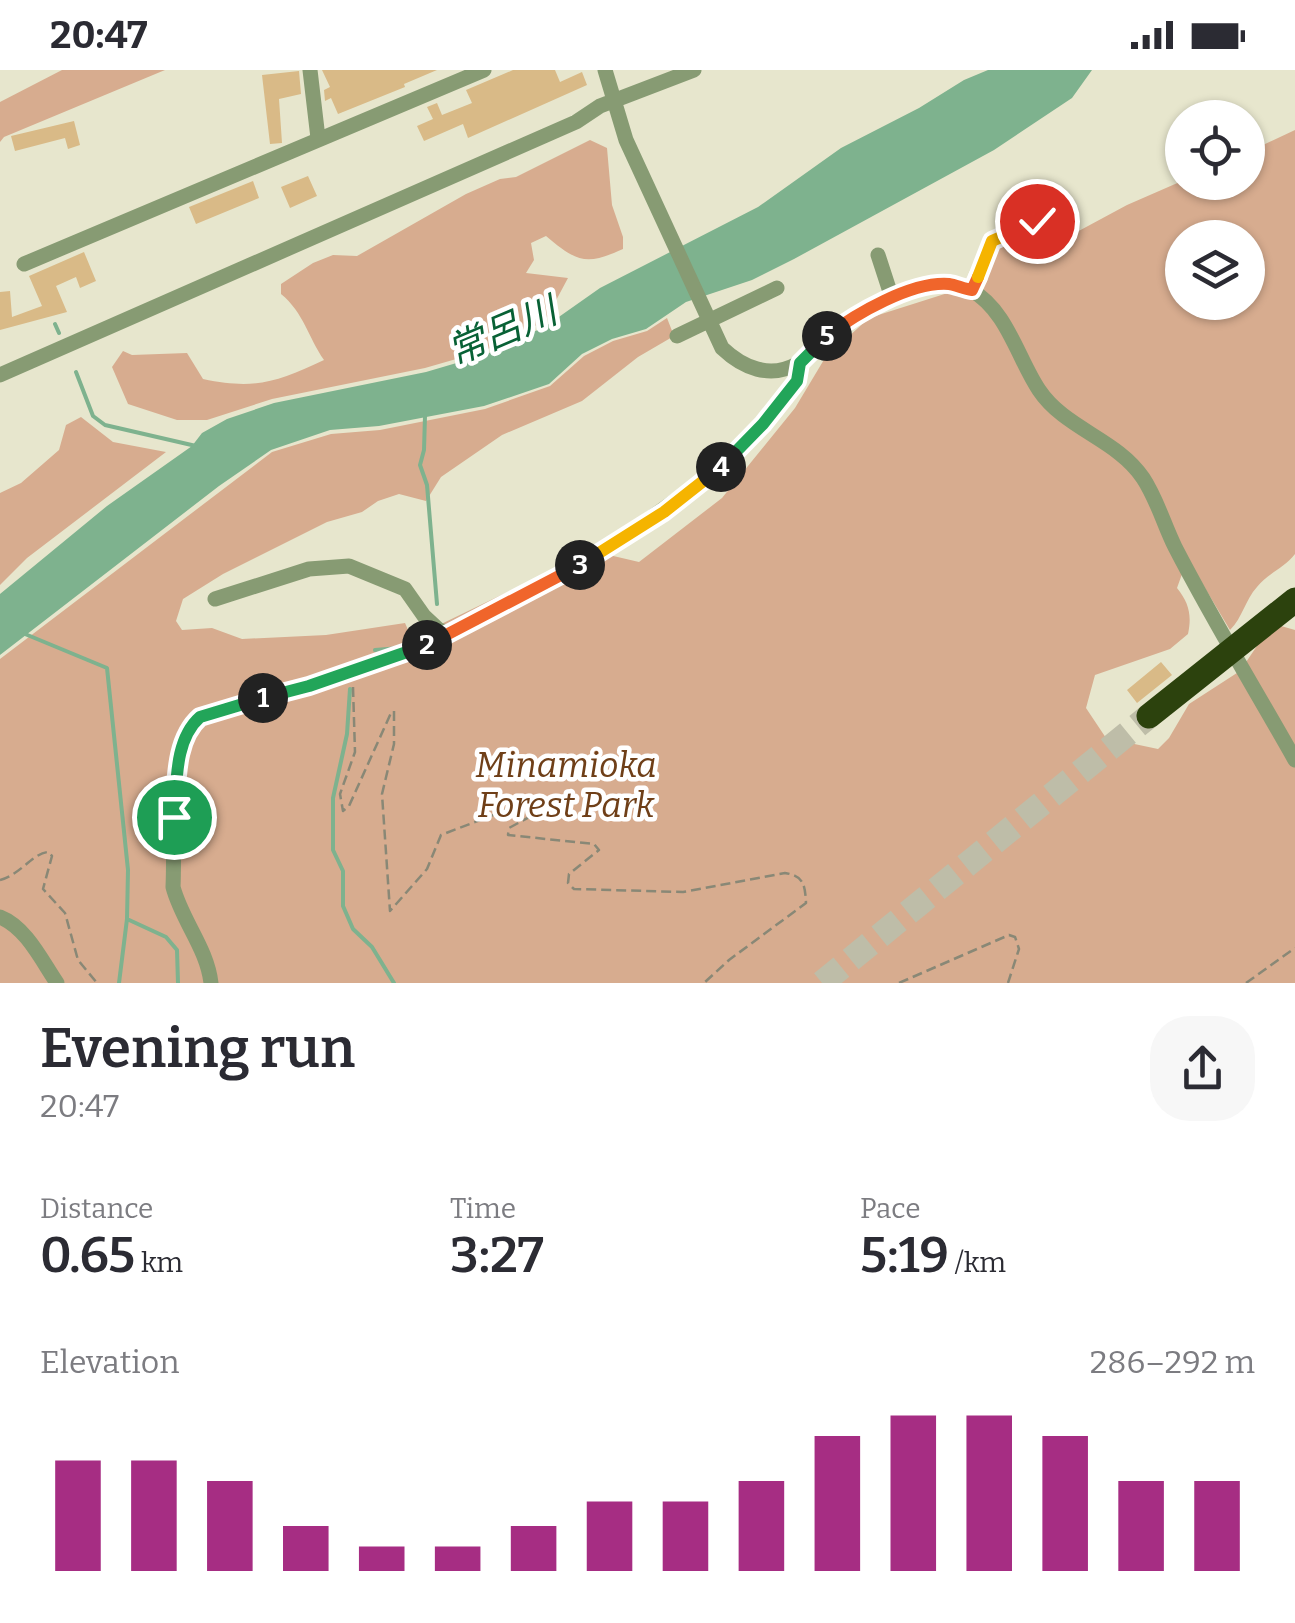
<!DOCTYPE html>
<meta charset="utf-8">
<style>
:root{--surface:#fff;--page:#f7f7f7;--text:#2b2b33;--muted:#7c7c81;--accent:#a62d83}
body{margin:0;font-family:Bitter,"Noto Sans JP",serif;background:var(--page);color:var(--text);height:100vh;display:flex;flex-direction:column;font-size:38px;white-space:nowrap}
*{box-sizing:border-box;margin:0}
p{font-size:32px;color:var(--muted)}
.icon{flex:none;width:55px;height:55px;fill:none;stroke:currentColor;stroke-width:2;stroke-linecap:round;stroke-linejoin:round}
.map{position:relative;height:913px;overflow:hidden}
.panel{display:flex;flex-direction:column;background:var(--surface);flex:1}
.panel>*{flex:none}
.controls{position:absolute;left:1165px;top:30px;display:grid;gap:20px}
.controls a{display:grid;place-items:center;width:100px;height:100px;border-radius:50%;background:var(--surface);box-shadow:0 2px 8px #0004;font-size:50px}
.pin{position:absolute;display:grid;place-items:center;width:85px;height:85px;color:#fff;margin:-42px;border:5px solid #fff;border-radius:50%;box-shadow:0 2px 10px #0007}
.km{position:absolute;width:50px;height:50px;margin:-25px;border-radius:50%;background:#222;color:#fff;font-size:28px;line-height:50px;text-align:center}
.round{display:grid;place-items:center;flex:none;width:105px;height:105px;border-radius:40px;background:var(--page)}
.summary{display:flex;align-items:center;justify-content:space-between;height:170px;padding:0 40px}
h1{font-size:55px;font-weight:600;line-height:75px}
.metrics{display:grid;grid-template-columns:repeat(3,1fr);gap:15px;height:170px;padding:10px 40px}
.metrics div{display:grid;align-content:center}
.metrics b{font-size:50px;font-weight:600}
.metrics small{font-size:28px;font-weight:400}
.metrics p{font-size:28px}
.chart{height:280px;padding:20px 40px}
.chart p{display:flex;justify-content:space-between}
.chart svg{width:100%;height:180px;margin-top:10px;stroke:var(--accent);stroke-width:6}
.status{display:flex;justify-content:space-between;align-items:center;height:70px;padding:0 50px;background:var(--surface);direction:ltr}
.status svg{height:28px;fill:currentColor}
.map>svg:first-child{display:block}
.green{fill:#d7ac8f;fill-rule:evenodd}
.water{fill:#7eb28e}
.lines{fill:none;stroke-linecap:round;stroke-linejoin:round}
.stream{stroke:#7eb28e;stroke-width:4}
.building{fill:#d9ba87}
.highway-tunnel{stroke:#bebda8;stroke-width:25;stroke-dasharray:25 12;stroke-linecap:butt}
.path{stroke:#898876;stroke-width:2.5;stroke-dasharray:10 5;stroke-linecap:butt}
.minor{stroke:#879b73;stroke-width:15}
.highway{stroke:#2c420d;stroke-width:25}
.split-1-casing{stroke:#fff;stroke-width:20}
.split-2-casing{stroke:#fff;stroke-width:20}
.split-3-casing{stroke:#fff;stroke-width:20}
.split-4-casing{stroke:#fff;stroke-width:20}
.split-5-casing{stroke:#fff;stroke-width:20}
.split-6-casing{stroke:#fff;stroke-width:20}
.split-7-casing{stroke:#fff;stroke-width:20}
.split-1{stroke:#22a559;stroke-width:12}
.split-2{stroke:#22a559;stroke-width:12}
.split-3{stroke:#f0652b;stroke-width:12}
.split-4{stroke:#f5b400;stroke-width:12}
.split-5{stroke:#22a559;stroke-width:12}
.split-6{stroke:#f0652b;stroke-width:12}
.split-7{stroke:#f5b400;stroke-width:12}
.labels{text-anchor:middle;stroke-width:9;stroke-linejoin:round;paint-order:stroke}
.park-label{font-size:35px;font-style:italic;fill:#6f3f18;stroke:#fff}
.water-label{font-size:38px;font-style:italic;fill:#086135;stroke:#fff}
</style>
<div class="status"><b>20:47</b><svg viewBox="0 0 49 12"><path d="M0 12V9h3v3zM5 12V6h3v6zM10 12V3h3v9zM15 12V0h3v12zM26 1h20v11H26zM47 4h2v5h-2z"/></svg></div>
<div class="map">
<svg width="1295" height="913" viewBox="0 0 1295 913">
<rect width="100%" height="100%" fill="#e7e6cd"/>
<path class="green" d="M62,0h103l-161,67 -4,5v-40z
M1295,60v424c-11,14 -28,20 -38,33 -12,13 -14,30 -27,43l-34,-57 -14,1 -5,14c12,15 15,27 11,46l-18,15 -75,26 -9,33 20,30 52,11 11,-11 20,-34 51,-33 21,-31 20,-14 14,4v353h-1295v-324l272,-207 59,-18 49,-4 105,-21 65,-23 34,-30 29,-15 34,-10 20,-13 7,18 -36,21 -56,44 -80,34 -61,42 -15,24 -27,-7 -21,7 -16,11 -35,10 -104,52 -40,25 -7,22 6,9 30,-2 30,11 84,-4 79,-12 4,9 -3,9 186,-90 47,11 83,-64 73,-90 30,-50 44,-40 85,-27 32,-16 9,-28 80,-14 52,-28 55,-24 66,1v-30zM1182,168h66v64h-66z
M590,70l17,8 5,57 11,32v12c-37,17 -46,13 -77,-13l-15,7 3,17 -8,13 42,5 -23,43 -61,30 -59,17 -153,31 -65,21h-30l-49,-16 -16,-37 11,-16 9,4 55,-2 16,26c52,11 74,3 121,-19 -16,-23 -20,-47 -43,-66v-10l32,-21 20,-8 24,1 109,-62 34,-15 16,-2z
M81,347l32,25 53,10 -139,106 -27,27v-92l21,-10 38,-33 7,-25z"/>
<path class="water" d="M988,0h104l-20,28 -78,52 -200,109 -42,21 -66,22 -40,27 -34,10 -30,15 -33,30 -65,22 -105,20 -49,4 -59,20 -52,36 -219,169v-61l107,-88 85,-60 10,-13 25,-14 47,-16 152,-31 61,-18 59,-28 54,-38 158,-81 83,-59 78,-40 45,-28z"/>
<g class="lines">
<path class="stream" d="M55,254l4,9
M76,302l17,44 12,9 91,21
M425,346l-1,34 -4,15 7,20 10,119
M25,564l82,34 21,202 -1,49 -8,64
M418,572l9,-15
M375,580l25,-2
M350,619l-3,45 -14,64v52l10,21v35l10,23 19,18 22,36
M127,849l39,18 11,13 1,33"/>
</g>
<path class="building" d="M322,0h115l-33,14 1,3 -67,27 -7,-16 -6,3 -1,-11 6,-3z
M513,0h42l5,12 22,-10 5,13 -119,53 -5,-14 -39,17 -7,-15 16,-7 -6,-12 10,-4 5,12 30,-12 -6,-13z
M299,1l2,23 -22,5 3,44 -12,1 -8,-69z
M74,51l6,24 -12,4 -3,-11 -50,13 -4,-15z
M308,106l9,20 -27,12 -9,-21z
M253,111l6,17 -63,26 -7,-17z
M84,182l12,29 -16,7 -4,-11 -20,9 11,26 -67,18v-38l10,-1 2,26 30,-11 -13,-30z
M1161,592l11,13 -35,28 -10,-13z"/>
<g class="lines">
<path class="highway-tunnel" d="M822,913l327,-267"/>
<path class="path" d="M353,617l2,65 -15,42 3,17 6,-5 42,-93
M394,641v33l-12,50 8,117 37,-42 14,-34 86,-33 8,12 -26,14 -1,7 86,9 5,6 -30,24 -1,9 6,6 109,3 102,-19c19,3 20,12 21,30l-77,57 -25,23
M0,810c20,-5 33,-27 48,-28l4,4 -9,33 22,24 13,47 19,23
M899,913l110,-48 6,2 4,12 -11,34
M1246,913l49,-35"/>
<path class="minor" d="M310,0l8,68
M605,0l21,70 96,208c21,20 48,31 75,16 13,-8 22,-22 34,-31 30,-24 102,-63 140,-43 36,20 47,69 68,100 26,39 78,49 104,88 14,21 21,47 32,69 37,72 80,142 120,213
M878,185l14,43
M24,194l460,-194
M971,221l21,-50 45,-20
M677,266l100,-48
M0,305l576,-253 24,-16 94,-36
M215,529l94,-30 40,-3 56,23 19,27 15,14 10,3
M0,847c26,10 42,44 57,66
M211,913c-4,-35 -29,-62 -38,-96 2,-38 -4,-137 21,-165 6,-6 13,-7 21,-10l94,-26 110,-38 178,-92 120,-85 46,-47 34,-43 3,-18"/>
<path class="highway" d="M1149,646l146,-116"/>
</g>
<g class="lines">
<defs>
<path id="split-1" d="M174,747c3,-33 0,-77 26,-100l63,-19"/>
<path id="split-2" d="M263,628l46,-12 118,-41"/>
<path id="split-3" d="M427,575l153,-80"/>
<path id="split-4" d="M580,495l84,-53 57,-45"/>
<path id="split-5" d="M721,397l42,-43 34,-43 3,-18 27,-27"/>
<path id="split-6" d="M827,266c28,-22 85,-55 122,-52 7,1 15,5 23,6l6,-13"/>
<path id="split-7" d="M978,207l14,-36 45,-20"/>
</defs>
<use href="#split-1" class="split-1-casing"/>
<use href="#split-2" class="split-2-casing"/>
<use href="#split-3" class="split-3-casing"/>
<use href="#split-4" class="split-4-casing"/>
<use href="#split-5" class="split-5-casing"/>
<use href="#split-6" class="split-6-casing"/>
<use href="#split-7" class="split-7-casing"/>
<use href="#split-1" class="split-1"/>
<use href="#split-2" class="split-2"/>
<use href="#split-3" class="split-3"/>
<use href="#split-4" class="split-4"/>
<use href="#split-5" class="split-5"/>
<use href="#split-6" class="split-6"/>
<use href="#split-7" class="split-7"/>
</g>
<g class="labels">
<g class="park-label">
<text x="566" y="707">Minamioka<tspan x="566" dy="40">Forest Park</tspan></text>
</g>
<g class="water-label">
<text transform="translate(502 261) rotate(-23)" y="13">常呂川</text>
</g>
</g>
</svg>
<div class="controls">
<a><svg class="icon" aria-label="locate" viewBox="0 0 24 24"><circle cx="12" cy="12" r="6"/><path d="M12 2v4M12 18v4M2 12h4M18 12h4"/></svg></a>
<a><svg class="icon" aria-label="layers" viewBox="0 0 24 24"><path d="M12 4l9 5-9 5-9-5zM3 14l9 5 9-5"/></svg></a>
</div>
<div class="pin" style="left:174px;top:747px;background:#1e9e55"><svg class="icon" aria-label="arrive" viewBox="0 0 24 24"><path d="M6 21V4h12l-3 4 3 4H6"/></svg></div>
<div class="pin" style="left:1037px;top:151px;background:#d93025"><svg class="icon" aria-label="check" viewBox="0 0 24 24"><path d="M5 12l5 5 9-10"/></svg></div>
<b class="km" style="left:263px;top:628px">1</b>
<b class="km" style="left:427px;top:575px">2</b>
<b class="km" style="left:580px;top:495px">3</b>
<b class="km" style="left:721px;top:397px">4</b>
<b class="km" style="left:827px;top:266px">5</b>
</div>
<section class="panel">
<div class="summary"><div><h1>Evening run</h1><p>20:47</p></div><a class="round"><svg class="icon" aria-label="share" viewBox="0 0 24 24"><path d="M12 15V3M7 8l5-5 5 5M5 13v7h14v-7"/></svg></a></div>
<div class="metrics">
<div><p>Distance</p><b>0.65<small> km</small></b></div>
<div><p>Time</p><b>3:27</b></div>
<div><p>Pace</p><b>5:19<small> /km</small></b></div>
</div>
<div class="chart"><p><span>Elevation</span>286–292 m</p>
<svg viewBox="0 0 160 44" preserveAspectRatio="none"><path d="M5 44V17M15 44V17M25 44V22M35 44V33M45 44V38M55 44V38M65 44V33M75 44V27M85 44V27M95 44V22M105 44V11M115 44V6M125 44V6M135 44V11M145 44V22M155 44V22"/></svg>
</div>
</section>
